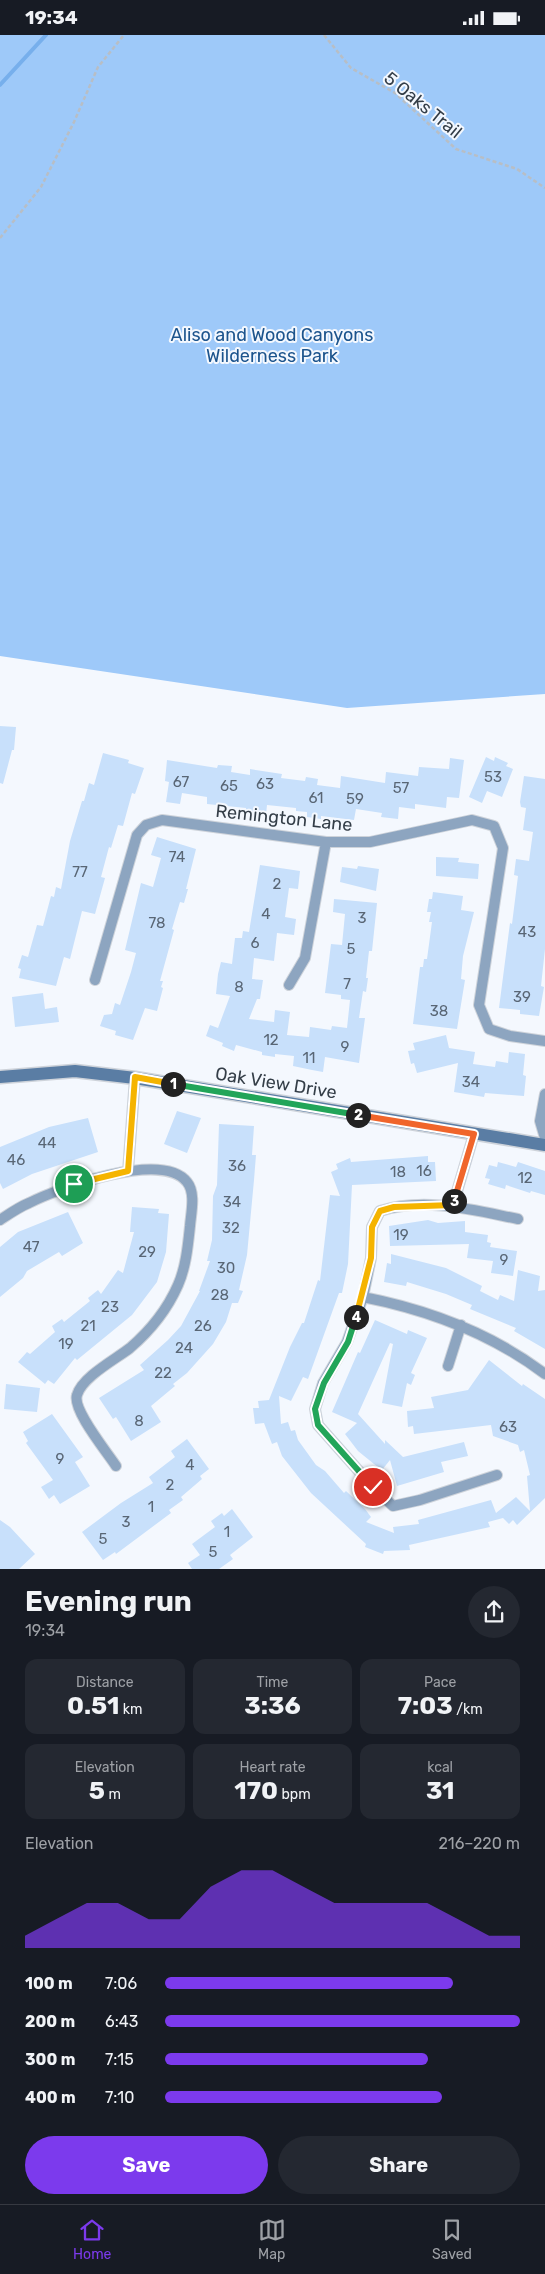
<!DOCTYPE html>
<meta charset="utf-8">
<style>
:root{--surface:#171b24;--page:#242831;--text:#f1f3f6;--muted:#9ea1a6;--line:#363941;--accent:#7c3aed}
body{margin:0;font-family:Rubik,sans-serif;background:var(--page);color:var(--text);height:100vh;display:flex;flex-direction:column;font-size:19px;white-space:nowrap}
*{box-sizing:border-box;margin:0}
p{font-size:16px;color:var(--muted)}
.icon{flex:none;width:28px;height:28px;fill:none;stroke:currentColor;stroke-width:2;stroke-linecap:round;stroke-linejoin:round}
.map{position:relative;height:1534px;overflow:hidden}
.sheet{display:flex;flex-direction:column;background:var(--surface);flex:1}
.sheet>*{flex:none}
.pin{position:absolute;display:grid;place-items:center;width:42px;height:42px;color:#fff;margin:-21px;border:2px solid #fff;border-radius:50%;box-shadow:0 1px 5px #0007}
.km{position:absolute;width:25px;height:25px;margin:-12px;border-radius:50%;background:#222;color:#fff;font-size:14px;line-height:25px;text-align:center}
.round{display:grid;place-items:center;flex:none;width:52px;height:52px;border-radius:26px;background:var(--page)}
.headline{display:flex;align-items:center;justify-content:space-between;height:85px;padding:0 25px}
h1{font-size:28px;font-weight:700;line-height:38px}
.figures{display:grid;grid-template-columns:repeat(3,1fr);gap:8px;height:85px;padding:5px 25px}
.figures div{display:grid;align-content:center;border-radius:12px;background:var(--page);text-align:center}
.figures b{font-size:25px;font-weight:700}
.figures small{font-size:14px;font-weight:400}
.figures p{font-size:14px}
.chart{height:140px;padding:10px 25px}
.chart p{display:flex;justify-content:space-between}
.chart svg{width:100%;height:90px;margin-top:5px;fill:var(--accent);opacity:.7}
.button{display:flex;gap:10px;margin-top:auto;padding:10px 25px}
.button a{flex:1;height:58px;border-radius:30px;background:var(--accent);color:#fff;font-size:20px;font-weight:700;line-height:58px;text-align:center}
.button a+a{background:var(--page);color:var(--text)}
ul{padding:0 25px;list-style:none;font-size:16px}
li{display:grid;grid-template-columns:80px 60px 1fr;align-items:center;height:38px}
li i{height:12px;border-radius:6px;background:var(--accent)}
.status{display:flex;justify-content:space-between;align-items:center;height:35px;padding:0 25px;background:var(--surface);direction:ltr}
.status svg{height:14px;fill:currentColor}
.tab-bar{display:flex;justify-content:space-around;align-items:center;height:70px;border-top:1px solid var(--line);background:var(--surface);font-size:14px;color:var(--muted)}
.tab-bar a{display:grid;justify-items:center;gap:2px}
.tab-bar .active{color:var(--accent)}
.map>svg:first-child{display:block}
.green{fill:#9ec9f9}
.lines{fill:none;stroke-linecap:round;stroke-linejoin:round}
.stream{stroke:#77afec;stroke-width:4}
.building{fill:#c8e0fb}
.street-casing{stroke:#ced3da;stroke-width:12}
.secondary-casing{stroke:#ced3da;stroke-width:15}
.path{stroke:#b8bec5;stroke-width:2.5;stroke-dasharray:4 2.5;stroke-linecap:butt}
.street{stroke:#8da5c0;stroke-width:10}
.secondary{stroke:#5a7da4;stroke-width:12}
.split-1-casing{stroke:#fff;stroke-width:10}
.split-2-casing{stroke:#fff;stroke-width:10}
.split-3-casing{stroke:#fff;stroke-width:10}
.split-4-casing{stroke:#fff;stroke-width:10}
.split-5-casing{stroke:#fff;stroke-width:10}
.split-1{stroke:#f5b400;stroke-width:6}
.split-2{stroke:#22a559;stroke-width:6}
.split-3{stroke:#f0652b;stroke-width:6}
.split-4{stroke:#f5b400;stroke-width:6}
.split-5{stroke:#22a559;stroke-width:6}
.labels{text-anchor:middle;stroke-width:4;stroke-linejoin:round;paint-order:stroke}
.number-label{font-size:15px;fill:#596675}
.street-label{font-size:18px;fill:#343e48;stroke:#f4f8fe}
.park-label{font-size:18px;fill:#1c548d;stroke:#f4f8fe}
</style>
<div class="status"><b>19:34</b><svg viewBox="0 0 49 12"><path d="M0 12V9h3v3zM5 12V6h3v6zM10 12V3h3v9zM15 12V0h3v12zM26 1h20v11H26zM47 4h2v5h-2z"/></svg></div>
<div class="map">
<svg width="545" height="1534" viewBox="0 0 545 1534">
<rect width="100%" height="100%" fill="#f4f8fe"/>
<path class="green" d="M0,0h545v659l-198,14 -347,-52z"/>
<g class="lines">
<path class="stream" d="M0,50l46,-50"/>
</g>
<path class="building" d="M0,691l16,1 -2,23h-2l-9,34 -3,-1z
M103,718l26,7 -1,3 16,5 -9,26 -3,-1 -9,33 -5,-1 -7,23 -2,-1 -8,30 4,1 -10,36 -13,-3 -12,48 -6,-2 -8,29 -37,-8 2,-9 -3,-1 4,-13 6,2 9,-32 6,1 8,-30 3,1 2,-10 5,2 9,-48 12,-40h2l5,-18 5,2z
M486,722l8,4 1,-4 13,6 -2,3 7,3 -11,28 -15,-6 -5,12 -13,-6z
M450,723l14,2 -5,38 -12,-1 -1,11 -31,-4v5l-16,-2 -1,12 -17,-2 1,-4 -26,-4 -2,11 -33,-4v3l-14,-2v-5l-11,-1v-3l-29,-3 -1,10 -20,-2v-5l-39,-4v-7l-25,-4 -2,11 -14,-2 3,-20 -4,-1 2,-21 50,8 1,-3 14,1 -1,6 19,3v-6l32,5 -1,4 24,3 1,-4 12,2 -1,6 23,3 1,-12 44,7 1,-11 32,4 1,-9 30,2z
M524,741l21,3v170l-4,37 3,1 -5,29 -19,-2v-4l-21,-2 11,-85 2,1 6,-48 -4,-1 2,-16 13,2 4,-29 -10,-2 3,-22 -5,-1 -1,-5z
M157,802l39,12 -10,40h2l-4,14 -4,-1 -8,27 2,1 -14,51h3l-2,6 2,1 -6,23 -12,-3 -12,32 -18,-5 1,-4 -16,-5 4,-11 8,-1 3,-11 5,2 11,-33 5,-19 -11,-3 16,-67 12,4 8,-29 -10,-3z
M436,822l23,1 -1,4 21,2 -1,15 -42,-3z
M260,830l40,6 -2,18 -9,-1 -4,29 11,2 -2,16 -17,-2 -3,28 -20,-3 -2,21 11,1 -3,19h-3l-8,20 25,3 1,-12 15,2 -3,23 22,2 1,-10 21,3 1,-4 15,2 3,-28 -9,-1v-4l-16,-2 6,-49 11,1 3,-31 -12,-2 1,-13 43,4 -5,48h-3l-3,27h2l-2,14 -3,-1 -4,27h6l-6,45 -34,-6 -2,15 -11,-2 -19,-4 1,-10 -19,-2v3l-13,-2v-3l-26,-7 -2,6 -12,-5 1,-3 -17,-7 4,-11 8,3 12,-32 -14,-2 2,-20 3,-12 11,2 3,-26h7l1,-7 6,1z
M358,831l21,3 -3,22 -36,-9 2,-15 15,2z
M433,857l30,4 -2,14 13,2 -11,44 -2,23 4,1 -8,49 -44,-5 7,-57h3l1,-8h3l5,-37h-3l2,-10h-4l2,-13h3z
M43,958l2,16 12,-2 2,15 -44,5 -3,-30z
M446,1000l3,13 26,4 -2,12 22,3 1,-6 12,2 1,-11 16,2 -2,21 3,1 -2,20 -39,-3 -1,4 -30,-5 4,-29 -41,10 -3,-10 -3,1 -3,-13 7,-1 -2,-7z
M177,1076l24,7 -14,35 -23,-9z
M88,1083l10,34 -66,22 -29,15 -3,-6v-36l49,-20z
M219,1089l35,2 -2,29h4l-2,25 -7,75 -8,35 4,1 -5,12h-6l-6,19 -13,22 -26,29 -14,11 2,2 -24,20 10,16 -30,19 -15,-24 -3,2 -14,-21 45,-28 -4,-5 28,-25 13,-14 19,-35h-1l11,-30h-3l5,-21 1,-44 4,-11z
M428,1121v6h7l1,19 -84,4 -4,79 -6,29h-3l-31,86 -5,-2 -12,24 -12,-5 2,28 7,-2 3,9 4,-1 3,10 18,25 9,6 19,22 2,-2 19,18 6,8 -5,5 28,11 -1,-6 26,-3 -1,-4 73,-20 5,13 20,-16 14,14 -3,-35 3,-1 -6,-25 -4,2 -2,-7 -25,-9 -2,-11 -77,9 -1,-8 -5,1 -1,-16 27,-3 -3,-11 37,-7 21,-30 33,26 1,-2 22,15v99l-28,27 -4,-5 -4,4 -6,-6 -15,4 2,5 -81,18 1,5 -26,1 -1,3 -18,-7 1,-3 -55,-51 -29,-37 -5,-14 -5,2 -8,-21 -9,1 -2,-16h6l-1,-7 11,-1 21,-53 12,-24h2l14,-43 2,1 10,-86 10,1 -9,-24 7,-3 -2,-5 14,-6 1,4z
M498,1127l18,5 2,-5 27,9v24l-14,-4 -1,2 -24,-8 -1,4 -17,-5 2,-5 -5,-1 4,-13 8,2z
M132,1172l27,2 -1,4 11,1 -3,38 -9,30 -25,33 -55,45 -2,-2 -21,26 -6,-4 -3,4 -27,-22 9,-10 3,2 25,-22 -3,-6 10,-7 2,3 26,-21 -2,-3 10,-8 3,4 17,-24 5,3 11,-41h-4z
M68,1177l15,31 -21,13 -3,-4 -32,19 -4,7 -23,19v-50l18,-15z
M428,1185l10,3 27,-2v11l23,3 -1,7 4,1 -1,4 27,4 -4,25 -22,-3 2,-12 -26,-3 2,-14 -79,2 -1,-20z
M391,1219l55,14 36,18 -2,5 18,9 2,-5 14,6 4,-31 22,6 -2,15 7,-1v59l-31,-18 2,-3 -46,-19 2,-4 -26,-11 -39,-12 -1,4 -22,-4 3,-19 4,1z
M375,1285l32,14 1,-4 19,8 -16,35 4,2 -4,10 -4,-2 -5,24 -20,-4 11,-59 -3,-1 -32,71 27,30v-4l18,17 61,-15 4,14 -27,6 3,10 -47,14 -7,-26 -8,10 -8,-6 -16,-13 -13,-17 12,-11 -25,-11 26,-60 2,1z
M6,1349l34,4 -3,24 -33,-3z
M52,1379l31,43 -8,5 15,24 -30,18 -6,-9 -5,4 -8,-12 12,-7 -27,-37 2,-2 -5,-9z
M187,1404l22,30 -9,7 2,3 -21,18 2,3 -14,10 2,3 -55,41 -1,-2 -12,8 -21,-28 39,-29 32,-20 -4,-6 26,-20 -4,-6z
M232,1474l21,28 -23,18 3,4 -14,10h-27l-4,-6 12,-8 -8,-11 23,-17 -4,-6 11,-8 2,3z
M0,1485l10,7 25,27 -16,15h-19z"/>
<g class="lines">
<defs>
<path id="street" d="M95,945l42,-145 9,-10 16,-5 164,22h44l102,-22 22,6 9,22 -24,157 10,24 21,7 35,5
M289,950l16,-27 21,-116
M545,1059l-5,27 5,17
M128,1136l7,-93
M453,1170l21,-71
M0,1185c9,-6 19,-13 29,-17 30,-15 133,-53 158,-21 9,11 4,31 3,44 -2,19 -4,41 -12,59 -11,25 -27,45 -48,63 -14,11 -48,29 -53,47 -5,15 30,57 39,71
M363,1262c66,13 128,36 182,77
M448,1331l13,-41
M497,1440l-77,25 -27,6 -20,-19 -55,-62 -3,-16 8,-26 24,-41 16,-45 8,-39 1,-31 8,-16c45,-14 93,-1 138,8"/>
<path id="secondary" d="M0,1042l75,-6 60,7 410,67"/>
</defs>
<use href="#street" class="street-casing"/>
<use href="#secondary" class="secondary-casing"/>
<path class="path" d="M324,0l27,33 44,25 61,56 61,20 28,19
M0,203l41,-51 33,-65 24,-55 26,-32"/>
<use href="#street" class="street"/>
<use href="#secondary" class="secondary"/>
</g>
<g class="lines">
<defs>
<path id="split-1" d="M74,1149l54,-13 7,-94 38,7"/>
<path id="split-2" d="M173,1049l185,31"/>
<path id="split-3" d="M358,1080l116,19 -20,67"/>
<path id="split-4" d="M356,1282l15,-59 1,-31 8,-16 14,-4 59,-2 1,-4"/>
<path id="split-5" d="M356,1282l-8,25 -24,41 -9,26 3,16 55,62"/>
</defs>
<use href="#split-1" class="split-1-casing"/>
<use href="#split-2" class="split-2-casing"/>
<use href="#split-3" class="split-3-casing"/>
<use href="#split-4" class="split-4-casing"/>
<use href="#split-5" class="split-5-casing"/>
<use href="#split-1" class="split-1"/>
<use href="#split-2" class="split-2"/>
<use href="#split-3" class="split-3"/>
<use href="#split-4" class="split-4"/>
<use href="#split-5" class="split-5"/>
</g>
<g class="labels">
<g class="number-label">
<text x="493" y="747">53</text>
<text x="181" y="752">67</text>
<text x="265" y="754">63</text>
<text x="229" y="756">65</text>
<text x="401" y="758">57</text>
<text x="316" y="768">61</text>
<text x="355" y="769">59</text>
<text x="177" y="827">74</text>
<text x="80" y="842">77</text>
<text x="277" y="854">2</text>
<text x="266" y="884">4</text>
<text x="362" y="888">3</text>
<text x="157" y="893">78</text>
<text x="527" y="902">43</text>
<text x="255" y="913">6</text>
<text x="351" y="919">5</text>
<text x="347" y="954">7</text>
<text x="239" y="957">8</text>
<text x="522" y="967">39</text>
<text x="439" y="981">38</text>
<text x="271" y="1010">12</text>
<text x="345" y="1017">9</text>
<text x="309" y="1028">11</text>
<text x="471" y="1052">34</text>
<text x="47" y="1113">44</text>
<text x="16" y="1130">46</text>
<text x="237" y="1136">36</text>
<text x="424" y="1141">16</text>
<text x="398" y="1142">18</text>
<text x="525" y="1148">12</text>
<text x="232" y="1172">34</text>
<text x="231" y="1198">32</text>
<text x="401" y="1205">19</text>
<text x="31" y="1217">47</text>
<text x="147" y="1222">29</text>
<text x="504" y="1230">9</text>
<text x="226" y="1238">30</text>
<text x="220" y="1265">28</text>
<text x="110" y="1277">23</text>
<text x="88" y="1296">21</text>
<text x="203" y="1296">26</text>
<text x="66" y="1314">19</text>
<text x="184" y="1318">24</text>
<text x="163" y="1343">22</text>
<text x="139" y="1391">8</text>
<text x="508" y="1397">63</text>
<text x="60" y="1429">9</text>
<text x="190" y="1435">4</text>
<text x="170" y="1455">2</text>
<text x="151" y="1477">1</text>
<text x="126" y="1492">3</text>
<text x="227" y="1502">1</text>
<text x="103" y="1509">5</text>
<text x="213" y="1522">5</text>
</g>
<g class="street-label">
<text transform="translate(423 70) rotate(39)" y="6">5 Oaks Trail</text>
<text transform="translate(284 783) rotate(6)" y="6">Remington Lane</text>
<text transform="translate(276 1048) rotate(9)" y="6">Oak View Drive</text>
</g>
<g class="park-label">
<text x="272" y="306">Aliso and Wood Canyons<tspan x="272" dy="21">Wilderness Park</tspan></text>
</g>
</g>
</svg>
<div class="pin" style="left:74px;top:1149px;background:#1e9e55"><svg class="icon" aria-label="arrive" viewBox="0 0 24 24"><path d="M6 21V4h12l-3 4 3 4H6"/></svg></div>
<div class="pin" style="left:373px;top:1452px;background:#d93025"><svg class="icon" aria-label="check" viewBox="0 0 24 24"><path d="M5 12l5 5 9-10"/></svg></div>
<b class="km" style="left:173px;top:1049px">1</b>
<b class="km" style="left:358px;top:1080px">2</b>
<b class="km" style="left:454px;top:1166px">3</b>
<b class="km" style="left:356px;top:1282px">4</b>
</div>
<section class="sheet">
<div class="headline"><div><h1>Evening run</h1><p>19:34</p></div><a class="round"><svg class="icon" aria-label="share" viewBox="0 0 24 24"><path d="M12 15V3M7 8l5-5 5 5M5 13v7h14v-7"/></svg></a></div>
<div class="figures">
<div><p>Distance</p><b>0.51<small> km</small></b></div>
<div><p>Time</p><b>3:36</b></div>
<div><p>Pace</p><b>7:03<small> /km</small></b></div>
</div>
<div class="figures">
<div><p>Elevation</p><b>5<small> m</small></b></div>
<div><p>Heart rate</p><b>170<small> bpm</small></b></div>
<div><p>kcal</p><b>31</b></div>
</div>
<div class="chart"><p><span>Elevation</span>216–220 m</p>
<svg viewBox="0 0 160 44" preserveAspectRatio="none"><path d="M0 44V38L10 30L20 22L30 22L40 30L50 30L60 14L70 6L80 6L90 14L100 22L110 22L120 22L130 22L140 30L150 38L160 38V44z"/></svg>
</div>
<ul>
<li><b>100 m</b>7:06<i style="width:81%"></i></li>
<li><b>200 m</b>6:43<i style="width:100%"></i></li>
<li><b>300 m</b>7:15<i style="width:74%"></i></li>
<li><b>400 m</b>7:10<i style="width:78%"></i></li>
</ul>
<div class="button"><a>Save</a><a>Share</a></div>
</section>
<nav class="tab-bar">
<a class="active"><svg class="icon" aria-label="home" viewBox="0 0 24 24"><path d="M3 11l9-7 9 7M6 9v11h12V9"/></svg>Home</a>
<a><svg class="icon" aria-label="map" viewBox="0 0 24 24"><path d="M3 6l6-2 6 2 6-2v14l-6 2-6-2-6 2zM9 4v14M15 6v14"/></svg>Map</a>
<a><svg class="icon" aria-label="saved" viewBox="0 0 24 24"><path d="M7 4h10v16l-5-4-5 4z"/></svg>Saved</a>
</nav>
